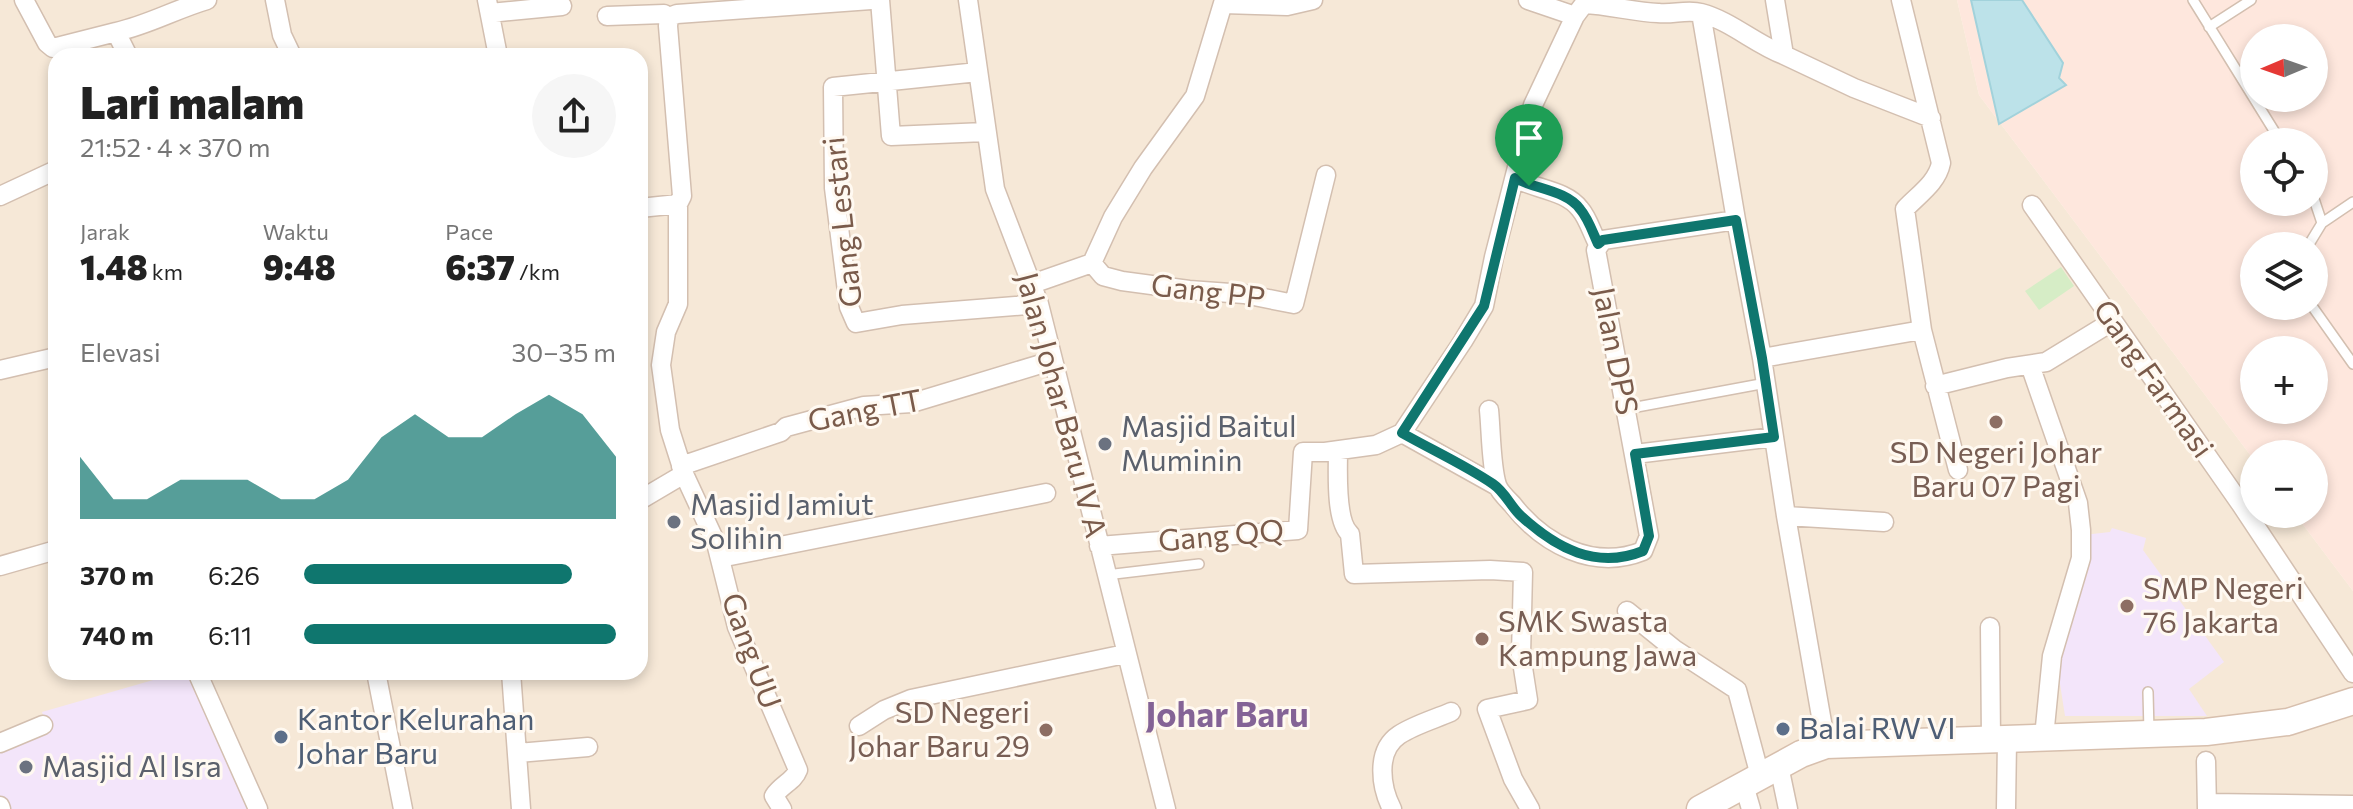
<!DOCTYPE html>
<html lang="id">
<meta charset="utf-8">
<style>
:root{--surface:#fff;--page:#f6f6f6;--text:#222;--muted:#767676;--accent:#0f766e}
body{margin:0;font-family:Commissioner,sans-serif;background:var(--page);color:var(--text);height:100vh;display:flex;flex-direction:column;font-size:30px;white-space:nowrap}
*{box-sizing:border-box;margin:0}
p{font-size:26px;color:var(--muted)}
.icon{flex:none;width:44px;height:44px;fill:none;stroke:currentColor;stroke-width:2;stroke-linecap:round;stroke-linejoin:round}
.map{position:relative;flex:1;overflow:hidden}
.sheet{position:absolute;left:48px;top:48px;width:600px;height:632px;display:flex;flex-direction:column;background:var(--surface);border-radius:24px;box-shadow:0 4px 12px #0003}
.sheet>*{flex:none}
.needle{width:52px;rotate:268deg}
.buttons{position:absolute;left:2240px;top:24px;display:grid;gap:16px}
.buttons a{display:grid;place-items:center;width:88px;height:88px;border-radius:50%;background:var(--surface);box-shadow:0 4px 12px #0003;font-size:40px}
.pin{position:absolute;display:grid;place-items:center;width:68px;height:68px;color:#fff;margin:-82px -34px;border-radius:50% 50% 50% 0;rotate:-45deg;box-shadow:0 0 8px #0007}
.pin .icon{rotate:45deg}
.round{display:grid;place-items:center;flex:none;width:84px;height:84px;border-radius:42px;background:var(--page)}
.summary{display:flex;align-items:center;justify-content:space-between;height:136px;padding:0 32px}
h1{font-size:44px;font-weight:800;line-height:60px}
.metrics{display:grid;grid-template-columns:repeat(3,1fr);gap:12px;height:136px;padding:8px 32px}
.metrics div{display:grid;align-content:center}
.metrics b{font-size:34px;font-weight:800}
.metrics small{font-size:22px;font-weight:400}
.metrics p{font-size:22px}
.chart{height:224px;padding:16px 32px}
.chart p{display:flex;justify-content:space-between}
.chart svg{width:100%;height:144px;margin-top:8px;fill:var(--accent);opacity:.7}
ul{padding:0 32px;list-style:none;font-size:26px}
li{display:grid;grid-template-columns:128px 96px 1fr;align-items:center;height:60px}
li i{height:20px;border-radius:10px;background:var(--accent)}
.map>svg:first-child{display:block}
.residential{fill:#f6e8d7;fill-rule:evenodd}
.commercial{fill:#fee7dd;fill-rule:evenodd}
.education{fill:#f3e5fa}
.green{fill:#d6edc6}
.water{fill:#bce2e9;stroke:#a2d2db;stroke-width:2}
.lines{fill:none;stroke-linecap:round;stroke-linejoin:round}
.lane-casing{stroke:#d3bfb0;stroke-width:12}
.street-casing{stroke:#d3bfb0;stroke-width:21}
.secondary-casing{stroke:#d7bfad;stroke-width:29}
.lane{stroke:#fff;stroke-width:9}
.street{stroke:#fff;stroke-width:18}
.secondary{stroke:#fff;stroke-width:26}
.route-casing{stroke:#fff;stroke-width:16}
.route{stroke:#0f766e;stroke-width:10}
.education-dot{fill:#8d6e63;stroke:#fff9f1;stroke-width:3}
.worship-dot{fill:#6b7280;stroke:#fff9f1;stroke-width:3}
.service-dot{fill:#5c6f8a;stroke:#fff9f1;stroke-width:3}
.labels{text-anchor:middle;stroke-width:6;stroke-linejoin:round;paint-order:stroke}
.street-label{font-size:30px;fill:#7a5b4b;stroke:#fff9f1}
.worship-label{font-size:30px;fill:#5b616d;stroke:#fff9f1;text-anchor:start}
.education-label{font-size:30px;fill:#785e54;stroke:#fff9f1;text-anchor:start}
.service-label{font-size:30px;fill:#4e5e75;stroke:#fff9f1;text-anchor:start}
.quarter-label{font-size:34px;font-weight:bold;fill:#846396;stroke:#fff9f1}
</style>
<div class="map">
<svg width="2353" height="809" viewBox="0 0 2353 809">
<rect width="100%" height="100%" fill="#fdf6e9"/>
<path class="residential" d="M0,0h1957l22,95 275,365v54h41l58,77v218h-2353zM56,56h584v616h-584z"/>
<path class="commercial" d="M1957,0h396v591l-58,-77h19v-60h-60v6l-275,-365zM2254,38h60v60h-60zM2254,142h60v60h-60zM2254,246h60v60h-60zM2254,350h60v60h-60z"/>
<path class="education" d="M2112,528l34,10 -3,12 81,112 -35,27 18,27h-142l-10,-64 28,-117 27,-3z
M181,672h12l59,137h-246l-6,-14v-60l44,-17 -2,-6z"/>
<path class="green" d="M2061,267l13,19 -35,24 -14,-19z"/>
<path class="water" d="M1971,0h51l41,63 -4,15 7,7 -67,39z"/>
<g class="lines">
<defs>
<path id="lane" d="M2193,0l88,142
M2209,27l42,-27
M2322,223l31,-21
M2308,246l14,-23 -8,-24
M2312,306l41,58
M1626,409l140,-26
M1106,575l93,-11
M2148,692l1,40"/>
<path id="street" d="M24,0l23,43 6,5 63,-16
M275,0l7,35 10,21
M487,0l11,56
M880,0l11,136 94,-4
M968,0l27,189 44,115 127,505
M1528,0l47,16
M1901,0l40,163c-4,20 -23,32 -36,46l17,121 36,140
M1223,4l64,2 26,-6
M1584,4c25,1 49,8 74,9 14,2 29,-4 43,0 30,8 54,31 83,42l-9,-55
M490,13l72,-7
M1701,13l35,207 26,138 24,158 40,229
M607,16l57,-2 5,3
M1784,55l70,33 77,30
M128,56l-12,-24c32,-7 60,-23 91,-32
M978,72l-145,15 1,101 15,119 7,16 46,-8 137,-11
M1515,178c19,11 51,12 65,31 8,9 12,24 18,35
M0,196l56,-26
M2032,205l208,298 113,170
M640,208l38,-4
M1092,263l11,13 19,5 67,9 55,4 50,10 32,-129
M1032,284l60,-21 21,-46 30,-49 52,-72 29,-96
M1762,358l160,-28
M2030,365l48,138 3,27v28l-29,98 -8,81
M0,370l56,-13
M1935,386l72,-18 39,-6 67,-41
M1489,410c2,19 2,57 8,75 2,6 10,14 15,19 31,40 81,67 131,47l6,-15 -53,-286 7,-10 133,-20
M1402,433l95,53
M1338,451c0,20 -3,70 12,83l4,40 136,-4 33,2 -2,83 7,45 -41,9 26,70 17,30
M1635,454l139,-17
M681,466l100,-34 5,-5 78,-21 48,-3 139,-42
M640,500l44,-26
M1786,516l98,6
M1099,546l199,-16 5,-78h22l51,-7 26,-12 61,-92 21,-35 10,-49 39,-152 42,-89 12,-16
M720,558l326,-65
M0,566l56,-16
M1627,611l47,38 63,41 23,86
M1990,627l1,114
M197,672l61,137
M376,672l27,137
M511,672l10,137
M859,726l25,-16 27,-11 214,-45
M0,743l43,-18
M518,753l70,-6
M2206,761l1,48
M1779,766l9,43
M1744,785l7,24
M2208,803l145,2
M0,806l1,3
M782,809l-8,-13c7,-11 20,-15 24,-26l-61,-143 -21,-84 -32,-69 -14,-44 -9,-65 5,-33 12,-28v-100l4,-8 -14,-170 1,-9 8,-3 194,-14
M1392,809c-11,-21 -17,-58 7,-74 15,-10 36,-16 52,-23
M2006,809l1,-69"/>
<path id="secondary" d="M1700,809l101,-55 25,-9 380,-13 82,-10 65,-21"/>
</defs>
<use href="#lane" class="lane-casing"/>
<use href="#street" class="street-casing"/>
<use href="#secondary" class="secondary-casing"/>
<use href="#lane" class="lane"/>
<use href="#street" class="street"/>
<use href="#secondary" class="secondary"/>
</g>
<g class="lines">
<defs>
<path id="route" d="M1515,178c19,11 51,12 65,31 8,9 13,24 18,35l5,-4 133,-20 26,138 12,79 -139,17 14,82 -6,15c-47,19 -87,-3 -122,-35 -10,-9 -16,-24 -28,-32 -28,-19 -61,-34 -91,-51l82,-127z"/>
</defs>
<use href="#route" class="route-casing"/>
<use href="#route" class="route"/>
</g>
<g class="education-dot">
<circle cx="1996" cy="422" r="8"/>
<circle cx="2127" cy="606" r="8"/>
<circle cx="1482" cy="639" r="8"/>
<circle cx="1046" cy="730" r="8"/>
</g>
<g class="worship-dot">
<circle cx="1105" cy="444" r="8"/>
<circle cx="674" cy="522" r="8"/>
<circle cx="26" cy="767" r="8"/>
</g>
<g class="service-dot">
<circle cx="1783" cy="729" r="8"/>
<circle cx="281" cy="737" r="8"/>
</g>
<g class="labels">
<g class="street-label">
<text transform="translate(843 222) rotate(-96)" y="10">Gang Lestari</text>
<text transform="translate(1208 292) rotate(7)" y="10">Gang PP</text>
<text transform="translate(1615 351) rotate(79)" y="10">Jalan DPS</text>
<text transform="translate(2153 379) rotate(55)" y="10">Gang Farmasi</text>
<text transform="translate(1061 405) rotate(75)" y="10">Jalan Johar Baru IV A</text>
<text transform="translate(865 411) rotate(-11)" y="10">Gang TT</text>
<text transform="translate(1221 536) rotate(-5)" y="10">Gang QQ</text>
<text transform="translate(751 651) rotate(70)" y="10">Gang UU</text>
</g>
<g class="worship-label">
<text x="1121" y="437">Masjid Baitul<tspan x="1121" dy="34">Muminin</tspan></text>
<text x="690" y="515">Masjid Jamiut<tspan x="690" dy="34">Solihin</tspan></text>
<text x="42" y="777">Masjid Al Isra</text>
</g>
<g class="education-label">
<text x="1996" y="463" text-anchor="middle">SD Negeri Johar<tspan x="1996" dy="34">Baru 07 Pagi</tspan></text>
<text x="2143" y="599">SMP Negeri<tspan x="2143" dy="34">76 Jakarta</tspan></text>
<text x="1498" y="632">SMK Swasta<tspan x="1498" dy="34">Kampung Jawa</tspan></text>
<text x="1030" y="723" text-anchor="end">SD Negeri<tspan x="1030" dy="34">Johar Baru 29</tspan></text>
</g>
<g class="service-label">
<text x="297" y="730">Kantor Kelurahan<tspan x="297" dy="34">Johar Baru</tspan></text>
<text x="1799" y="739">Balai RW VI</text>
</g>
<g class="quarter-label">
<text x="1227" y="727">Johar Baru</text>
</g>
</g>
</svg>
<div class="buttons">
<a><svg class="needle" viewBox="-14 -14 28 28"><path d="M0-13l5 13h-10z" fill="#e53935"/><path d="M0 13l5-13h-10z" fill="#767676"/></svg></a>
<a><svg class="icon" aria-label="locate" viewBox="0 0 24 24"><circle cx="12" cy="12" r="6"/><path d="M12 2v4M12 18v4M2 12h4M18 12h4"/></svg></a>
<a><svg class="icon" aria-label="layers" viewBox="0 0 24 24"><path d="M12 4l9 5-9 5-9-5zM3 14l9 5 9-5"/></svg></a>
<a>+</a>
<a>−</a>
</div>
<div class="pin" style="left:1529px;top:186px;background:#1e9e55"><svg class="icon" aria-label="arrive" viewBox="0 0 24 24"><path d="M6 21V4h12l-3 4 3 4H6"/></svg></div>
<section class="sheet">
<div class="summary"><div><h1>Lari malam</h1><p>21:52 · 4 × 370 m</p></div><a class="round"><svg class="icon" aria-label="share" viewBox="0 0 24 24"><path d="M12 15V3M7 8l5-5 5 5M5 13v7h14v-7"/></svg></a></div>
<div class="metrics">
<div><p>Jarak</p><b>1.48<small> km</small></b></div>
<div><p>Waktu</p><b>9:48</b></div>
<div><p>Pace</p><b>6:37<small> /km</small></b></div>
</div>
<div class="chart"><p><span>Elevasi</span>30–35 m</p>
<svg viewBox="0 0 160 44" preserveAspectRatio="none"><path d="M0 44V25L10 38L20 38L30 32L40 32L50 32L60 38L70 38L80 32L90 19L100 12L110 19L120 19L130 12L140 6L150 12L160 25V44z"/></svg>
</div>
<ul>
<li><b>370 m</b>6:26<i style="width:86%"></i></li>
<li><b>740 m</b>6:11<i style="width:100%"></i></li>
</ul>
</section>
</div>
